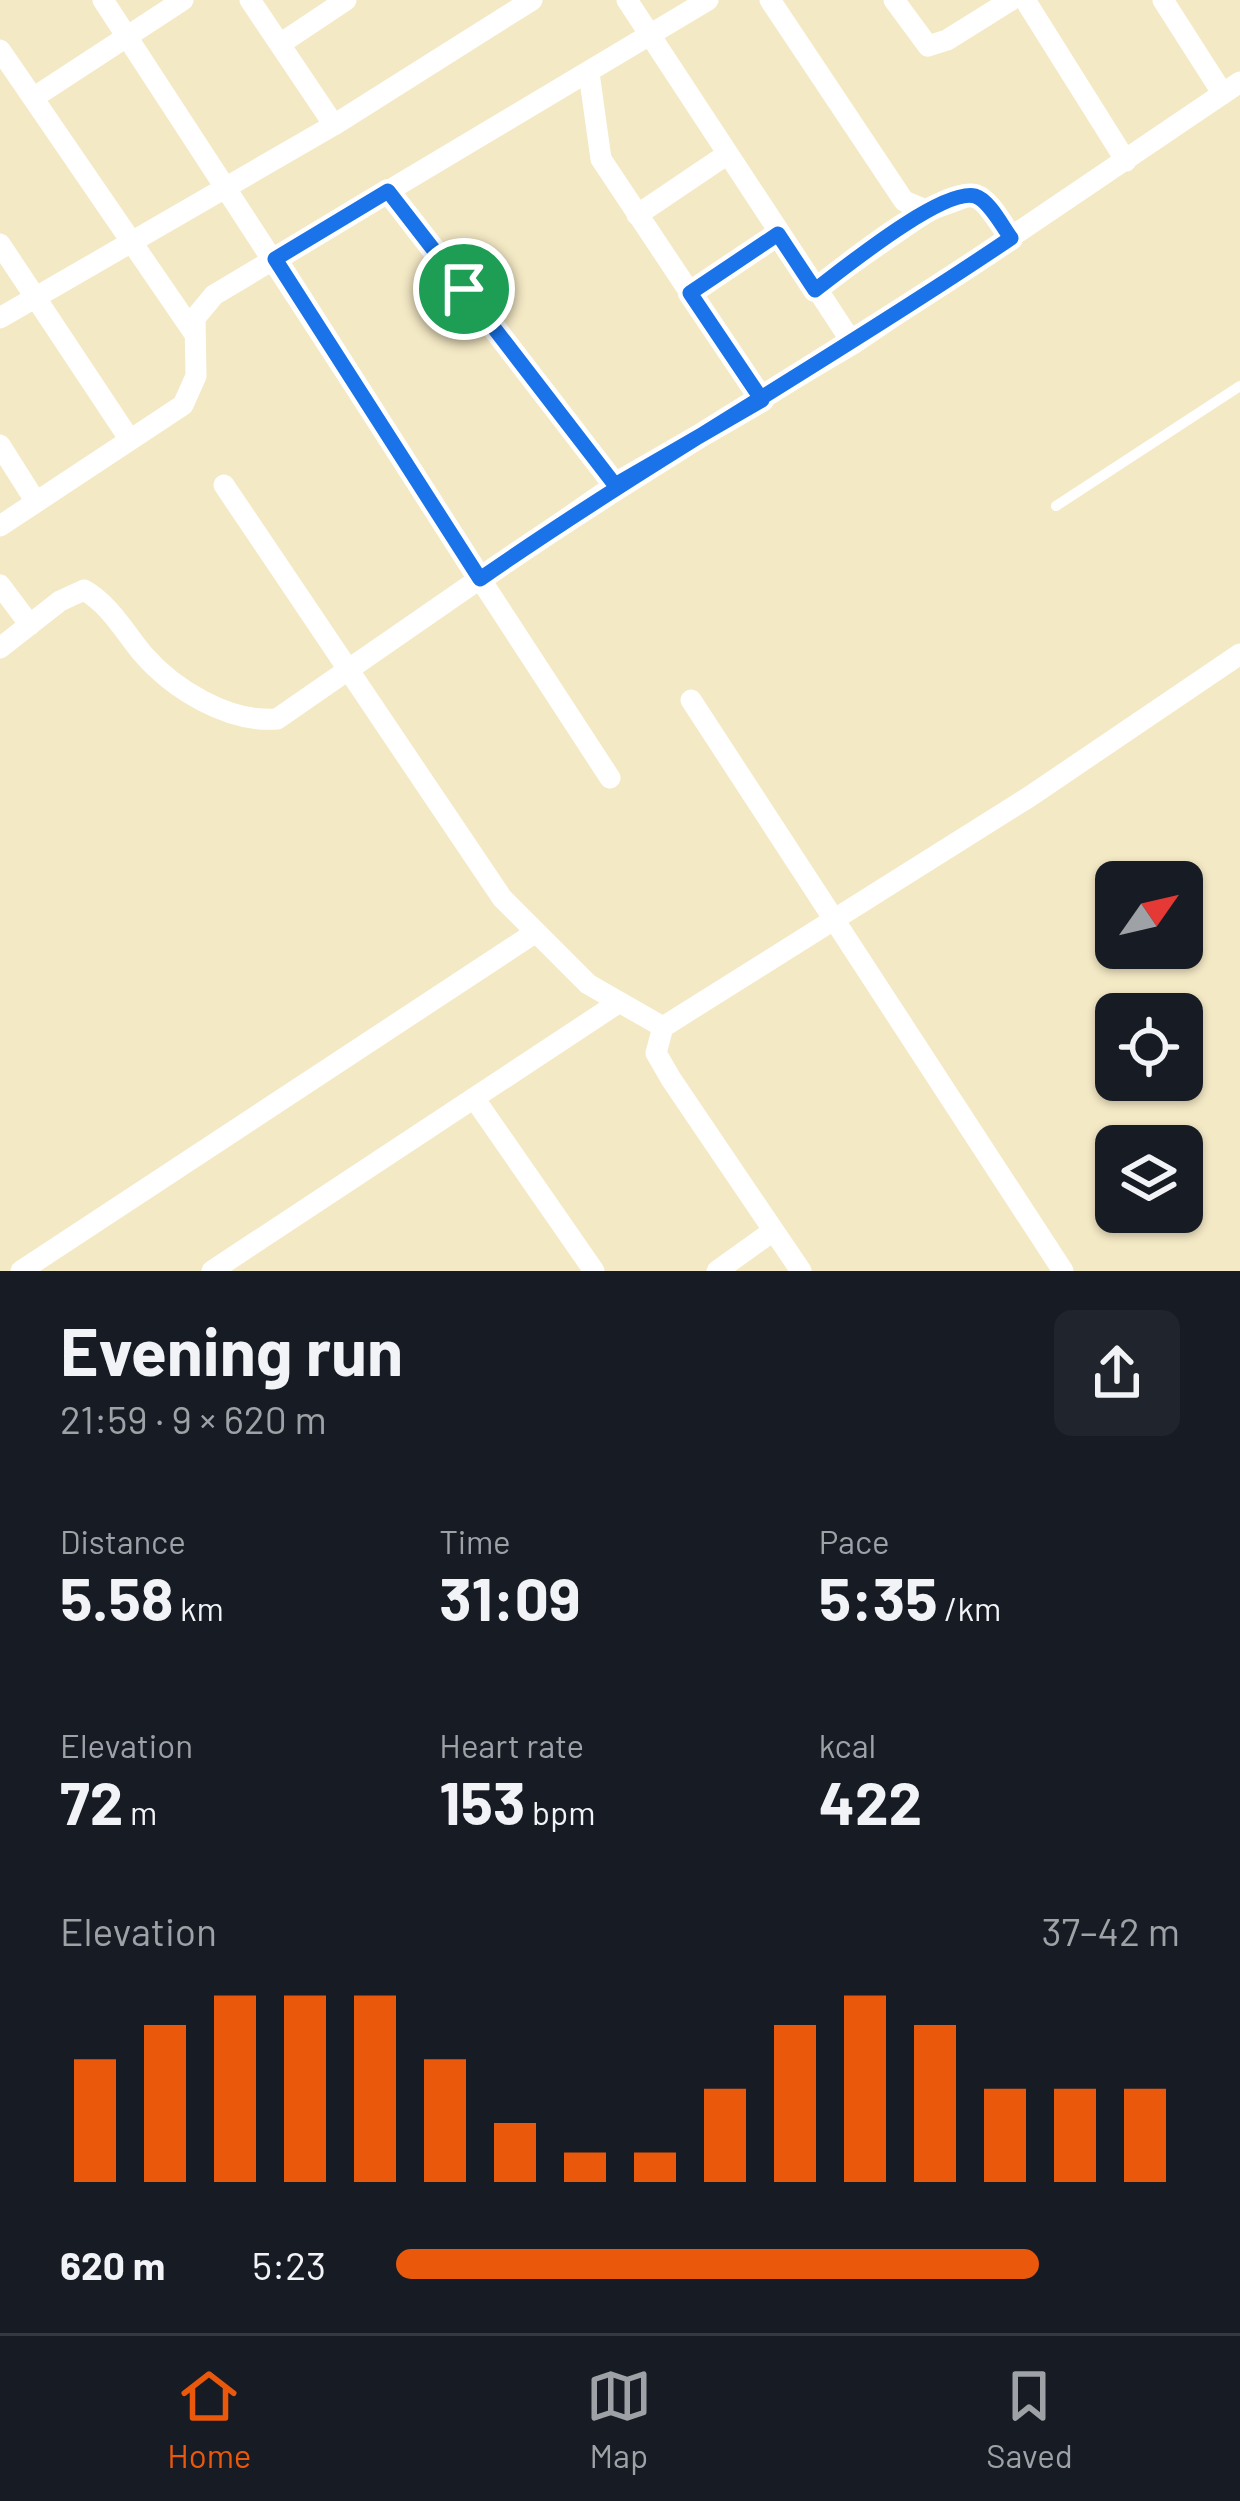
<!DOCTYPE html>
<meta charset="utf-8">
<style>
:root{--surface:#171b24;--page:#20242c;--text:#f1f3f6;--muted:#9ea1a6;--line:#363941;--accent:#ea580c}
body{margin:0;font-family:Barlow,sans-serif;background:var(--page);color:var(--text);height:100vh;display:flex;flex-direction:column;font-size:45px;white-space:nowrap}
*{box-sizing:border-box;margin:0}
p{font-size:39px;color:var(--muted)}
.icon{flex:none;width:66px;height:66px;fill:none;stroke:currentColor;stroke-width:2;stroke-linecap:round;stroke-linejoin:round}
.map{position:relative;height:1271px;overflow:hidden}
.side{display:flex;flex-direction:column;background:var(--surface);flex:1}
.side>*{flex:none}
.needle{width:78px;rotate:56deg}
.controls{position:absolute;left:1095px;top:861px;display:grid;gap:24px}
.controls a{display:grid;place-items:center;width:108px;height:108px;border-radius:18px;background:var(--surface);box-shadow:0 3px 9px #0004;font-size:60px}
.pin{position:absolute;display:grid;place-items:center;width:102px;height:102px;color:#fff;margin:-51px;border:6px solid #fff;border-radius:50%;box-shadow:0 3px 12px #0007}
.round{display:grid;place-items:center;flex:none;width:126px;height:126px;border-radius:18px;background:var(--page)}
.overview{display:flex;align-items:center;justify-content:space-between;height:204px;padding:0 60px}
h1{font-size:66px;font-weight:700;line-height:90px}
.figures{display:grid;grid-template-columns:repeat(3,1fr);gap:18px;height:204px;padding:12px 60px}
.figures div{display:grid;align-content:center}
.figures b{font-size:60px;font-weight:700}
.figures small{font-size:33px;font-weight:400}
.figures p{font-size:33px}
.chart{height:336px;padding:24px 60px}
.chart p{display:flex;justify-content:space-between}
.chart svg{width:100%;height:216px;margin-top:12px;stroke:var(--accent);stroke-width:6}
ul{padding:0 60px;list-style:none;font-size:39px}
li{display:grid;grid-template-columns:192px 144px 1fr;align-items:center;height:90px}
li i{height:30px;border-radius:15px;background:var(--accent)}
.dock{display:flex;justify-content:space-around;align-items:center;height:168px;border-top:3px solid var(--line);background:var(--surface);font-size:33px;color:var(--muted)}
.dock a{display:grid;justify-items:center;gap:6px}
.dock .active{color:var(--accent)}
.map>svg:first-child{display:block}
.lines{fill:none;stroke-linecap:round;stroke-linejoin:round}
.lane{stroke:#fff;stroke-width:10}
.street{stroke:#fff;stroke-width:21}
.route-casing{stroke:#fff;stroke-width:24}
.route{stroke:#1a73e8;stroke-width:15}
</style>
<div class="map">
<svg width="1240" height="1271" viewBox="0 0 1240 1271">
<rect width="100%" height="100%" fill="#f4e9c5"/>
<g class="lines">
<path class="lane" d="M1056,506l184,-120"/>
<path class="street" d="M103,0l507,778
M627,0l226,344
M770,0l134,201 24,10 44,-16 12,7 27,36
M894,0l34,46 19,-6 64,-40
M1025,0l101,161
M1163,0l60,94
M280,44l66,-44
M0,50l194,283
M589,73l12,86 161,242
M33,98l150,-98
M334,125l198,-125
M388,191l227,294
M637,215l89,-60
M0,244l130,196
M815,289l113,-78
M690,293l89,-59
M0,318l334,-193 -84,-125
M0,445l36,57
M224,485l278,413 86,86 75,43
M0,526l183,-121 13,-29 -1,-58 19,-23 494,-295
M0,585l30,40
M0,648l60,-47 24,-11c25,14 40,41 58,63 31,36 86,70 135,66l338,-234 238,-141 387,-262
M691,700l372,571
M474,1098l120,173
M21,1271l512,-337
M212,1271l406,-268
M717,1271l56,-40
M801,1271l-130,-192 -15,-26 7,-26 366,-230 211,-143"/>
</g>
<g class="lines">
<defs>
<path id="route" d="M464,289l-76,-98 -113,68 205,320c173,-120 357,-223 531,-341 -9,-12 -22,-38 -36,-42 -33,-8 -132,73 -160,94l-37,-56 -88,59 72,107 -147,85 -151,-196"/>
</defs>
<use href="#route" class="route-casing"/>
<use href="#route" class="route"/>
</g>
</svg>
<div class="controls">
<a><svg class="needle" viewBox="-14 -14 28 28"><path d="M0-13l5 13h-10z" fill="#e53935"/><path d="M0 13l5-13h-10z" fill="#9ea1a6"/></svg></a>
<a><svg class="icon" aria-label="locate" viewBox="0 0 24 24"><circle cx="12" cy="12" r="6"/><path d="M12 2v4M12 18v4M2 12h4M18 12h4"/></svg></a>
<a><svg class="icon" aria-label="layers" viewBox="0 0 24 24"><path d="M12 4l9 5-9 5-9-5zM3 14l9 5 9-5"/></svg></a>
</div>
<div class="pin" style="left:464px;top:289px;background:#1e9e55"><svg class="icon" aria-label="arrive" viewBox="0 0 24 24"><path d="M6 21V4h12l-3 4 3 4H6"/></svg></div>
</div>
<section class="side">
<div class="overview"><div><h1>Evening run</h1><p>21:59 · 9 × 620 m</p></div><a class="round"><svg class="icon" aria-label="share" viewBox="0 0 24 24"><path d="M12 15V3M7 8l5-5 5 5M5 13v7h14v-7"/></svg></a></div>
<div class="figures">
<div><p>Distance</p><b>5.58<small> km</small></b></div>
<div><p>Time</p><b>31:09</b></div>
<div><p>Pace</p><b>5:35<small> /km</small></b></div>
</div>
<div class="figures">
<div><p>Elevation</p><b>72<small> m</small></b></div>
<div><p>Heart rate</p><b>153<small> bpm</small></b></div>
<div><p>kcal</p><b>422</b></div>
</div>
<div class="chart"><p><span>Elevation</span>37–42 m</p>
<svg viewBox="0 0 160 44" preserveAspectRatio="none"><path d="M5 44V19M15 44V12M25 44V6M35 44V6M45 44V6M55 44V19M65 44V32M75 44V38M85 44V38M95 44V25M105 44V12M115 44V6M125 44V12M135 44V25M145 44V25M155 44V25"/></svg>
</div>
<ul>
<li><b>620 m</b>5:23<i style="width:82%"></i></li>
</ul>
</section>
<nav class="dock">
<a class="active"><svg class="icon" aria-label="home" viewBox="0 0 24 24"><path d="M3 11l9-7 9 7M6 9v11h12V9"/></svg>Home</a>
<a><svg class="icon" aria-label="map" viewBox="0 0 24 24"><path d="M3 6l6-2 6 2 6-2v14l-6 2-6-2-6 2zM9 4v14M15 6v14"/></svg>Map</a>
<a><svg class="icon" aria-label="saved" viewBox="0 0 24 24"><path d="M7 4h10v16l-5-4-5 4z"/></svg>Saved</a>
</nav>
